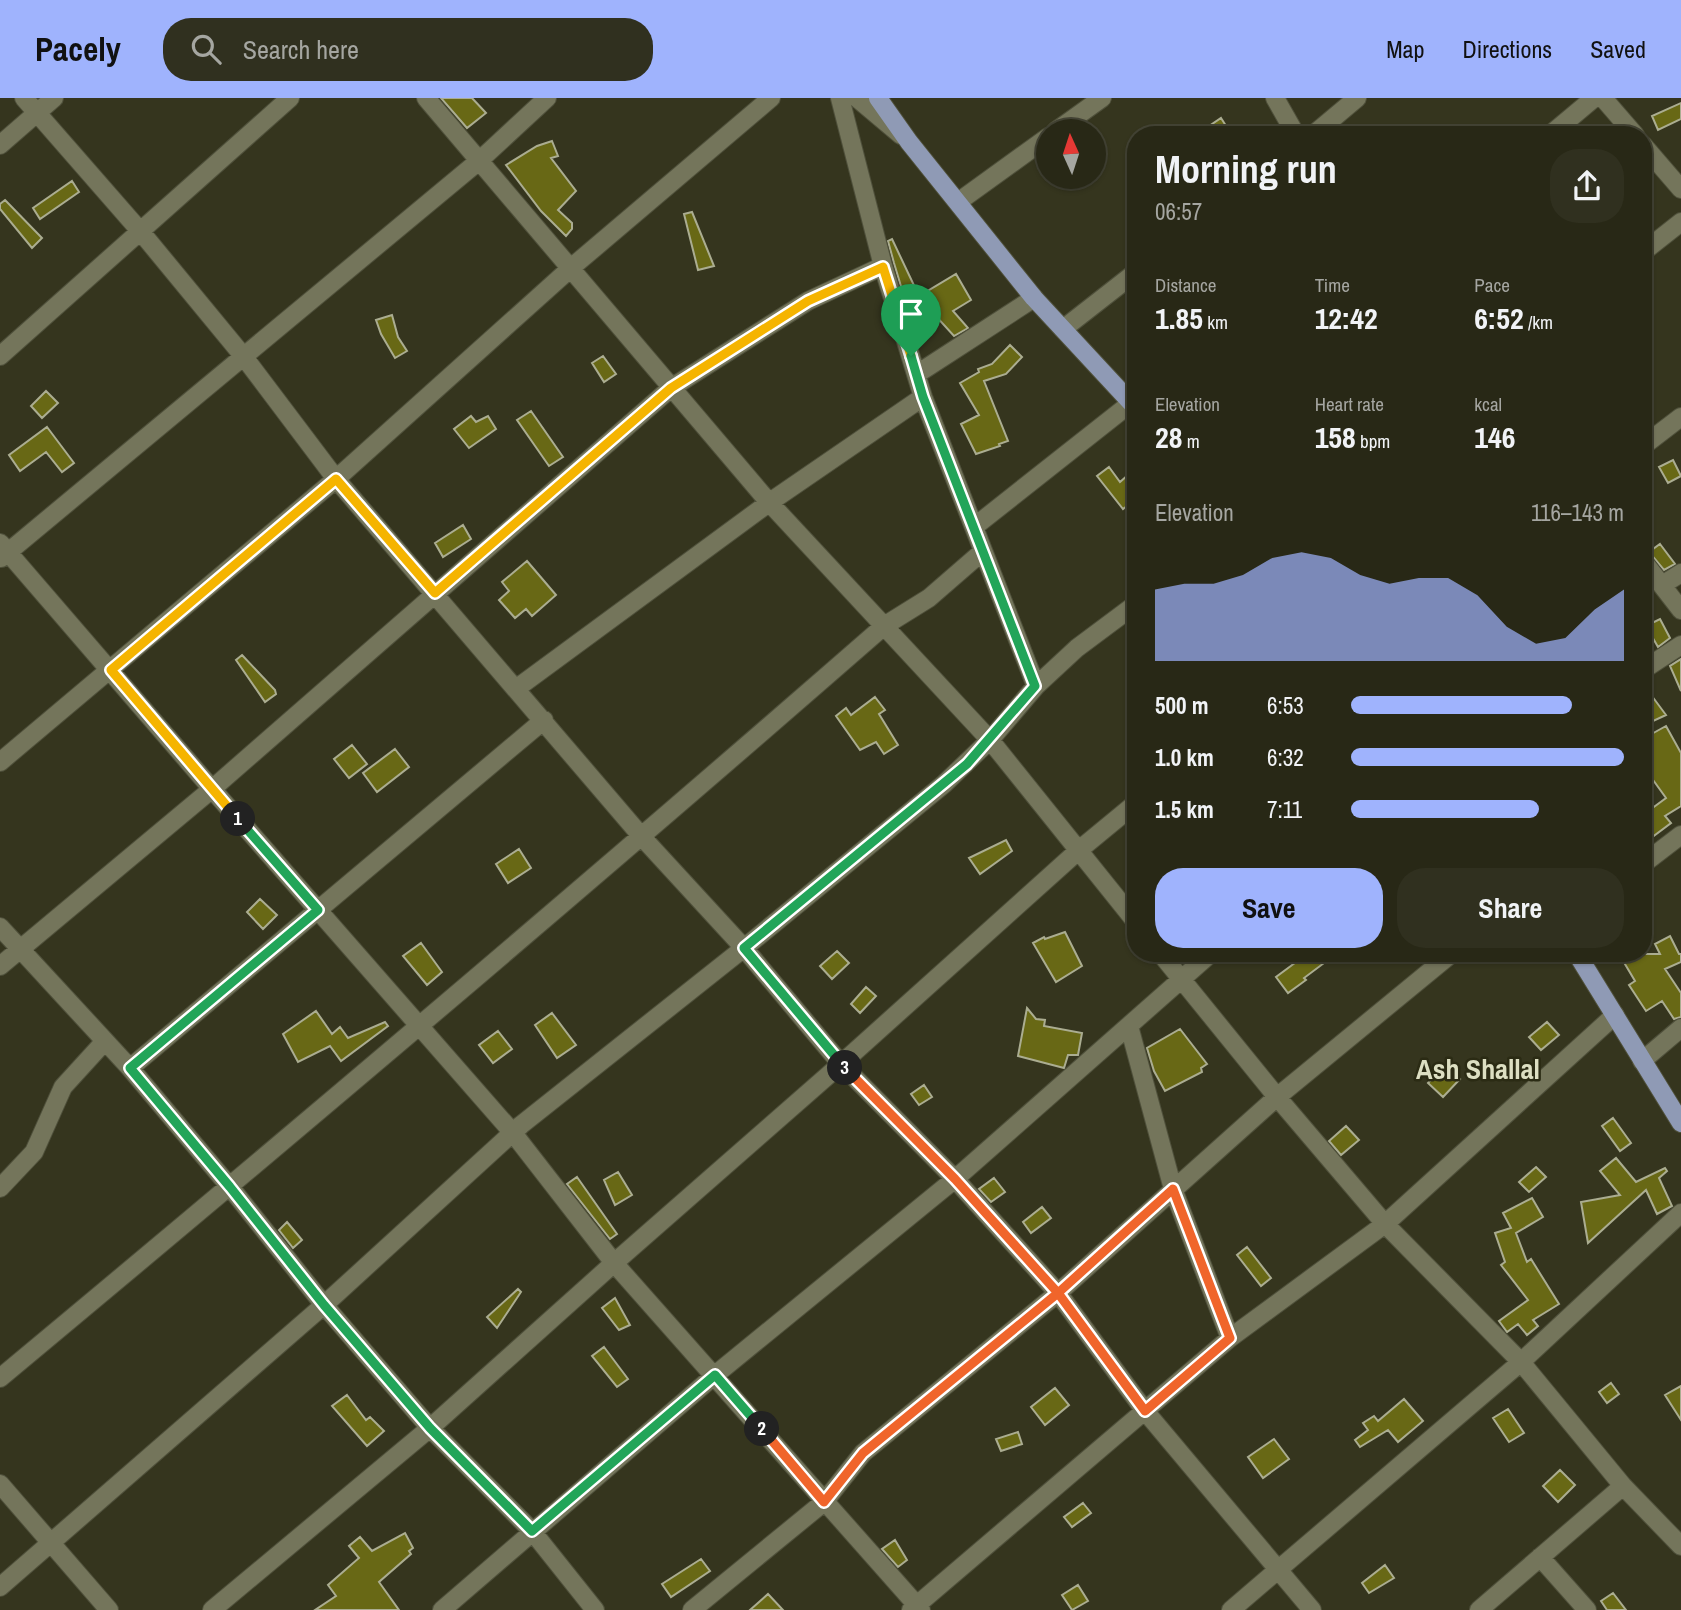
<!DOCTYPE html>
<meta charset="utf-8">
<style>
:root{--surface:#282816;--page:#30301f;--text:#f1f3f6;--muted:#a5a6a1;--line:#444435;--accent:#9fb3fd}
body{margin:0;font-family:"Archivo Narrow",sans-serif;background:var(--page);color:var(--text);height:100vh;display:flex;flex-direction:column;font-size:26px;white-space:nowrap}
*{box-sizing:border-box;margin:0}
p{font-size:23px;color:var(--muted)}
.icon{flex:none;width:38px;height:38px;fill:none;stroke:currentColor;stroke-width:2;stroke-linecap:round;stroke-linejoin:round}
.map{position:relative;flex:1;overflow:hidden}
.panel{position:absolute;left:1127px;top:28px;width:525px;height:836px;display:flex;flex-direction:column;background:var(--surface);border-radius:28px;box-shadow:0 2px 5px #0004,0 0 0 2px var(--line)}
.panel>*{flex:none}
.needle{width:46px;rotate:357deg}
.tools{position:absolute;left:1036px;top:21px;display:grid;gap:14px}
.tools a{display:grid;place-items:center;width:70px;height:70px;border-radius:50%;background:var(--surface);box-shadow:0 2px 5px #0004,0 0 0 2px var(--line);font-size:35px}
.pin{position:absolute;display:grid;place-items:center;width:60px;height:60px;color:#fff;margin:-72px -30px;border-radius:50% 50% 50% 0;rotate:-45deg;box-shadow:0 0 7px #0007}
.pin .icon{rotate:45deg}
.km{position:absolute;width:35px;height:35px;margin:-18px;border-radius:50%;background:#222;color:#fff;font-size:19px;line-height:35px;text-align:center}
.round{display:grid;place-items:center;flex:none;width:74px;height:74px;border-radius:28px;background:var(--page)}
.head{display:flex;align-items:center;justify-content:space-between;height:119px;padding:0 28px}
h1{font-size:38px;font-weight:700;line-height:52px}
.stats{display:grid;grid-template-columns:repeat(3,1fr);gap:10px;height:119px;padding:7px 28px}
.stats div{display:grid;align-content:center}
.stats b{font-size:30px;font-weight:700}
.stats small{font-size:19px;font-weight:400}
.stats p{font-size:19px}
.chart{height:196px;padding:14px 28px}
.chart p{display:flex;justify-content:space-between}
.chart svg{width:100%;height:126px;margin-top:7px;fill:var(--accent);opacity:.7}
.primary-button{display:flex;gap:14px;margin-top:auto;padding:14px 28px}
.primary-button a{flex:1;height:80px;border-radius:28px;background:var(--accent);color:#111;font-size:28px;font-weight:700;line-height:80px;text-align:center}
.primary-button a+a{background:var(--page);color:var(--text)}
ul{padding:0 28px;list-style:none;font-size:23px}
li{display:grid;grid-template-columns:112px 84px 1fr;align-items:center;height:52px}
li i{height:18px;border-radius:9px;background:var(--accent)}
header{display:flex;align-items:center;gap:42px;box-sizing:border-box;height:98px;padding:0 35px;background:var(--accent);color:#111}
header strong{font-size:33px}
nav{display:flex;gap:38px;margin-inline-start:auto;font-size:24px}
.search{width:490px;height:63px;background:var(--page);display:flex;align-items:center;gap:18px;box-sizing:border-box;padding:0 24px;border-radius:28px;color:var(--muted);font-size:26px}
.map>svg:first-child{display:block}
.building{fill:#686815;stroke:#abad91;stroke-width:2}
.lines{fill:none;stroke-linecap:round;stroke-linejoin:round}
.minor-casing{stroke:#4f503b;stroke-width:20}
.major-casing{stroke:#4f503b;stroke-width:20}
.minor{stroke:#74755b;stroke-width:18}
.major{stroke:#8f9ab5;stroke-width:18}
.split-1-casing{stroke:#fff;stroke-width:14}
.split-2-casing{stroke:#fff;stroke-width:14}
.split-3-casing{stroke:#fff;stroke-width:14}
.split-4-casing{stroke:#fff;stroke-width:14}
.split-1{stroke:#f5b400;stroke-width:9}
.split-2{stroke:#22a559;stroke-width:9}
.split-3{stroke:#f0652b;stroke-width:9}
.split-4{stroke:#22a559;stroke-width:9}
.labels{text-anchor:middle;stroke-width:5;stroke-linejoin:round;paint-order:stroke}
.quarter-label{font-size:28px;font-weight:bold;fill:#dddfc2;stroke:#2b2b14}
</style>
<header>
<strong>Pacely</strong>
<div class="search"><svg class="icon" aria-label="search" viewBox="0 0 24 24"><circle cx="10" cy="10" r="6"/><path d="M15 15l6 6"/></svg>Search here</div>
<nav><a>Map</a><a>Directions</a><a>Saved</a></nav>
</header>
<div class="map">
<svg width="1681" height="1512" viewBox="0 0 1681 1512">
<rect width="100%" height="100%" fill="#35351e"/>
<path class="building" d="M441,0h31l14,15 -19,15z
M1681,5v16l-23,11 -6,-14z
M1221,20l7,11 -9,6h-23z
M552,43l6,15 -7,2 25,33 -18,19 14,13v6l-6,7 -25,-25 -35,-46 31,-19z
M72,83l7,11 -39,27 -7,-11z
M5,102l37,38 -10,10 -32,-39v-5z
M692,114l22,54 -16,4 -14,-56z
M892,141l27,57 37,-22 15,26 -18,11 15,17 -14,8 -20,-22 -18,8 -13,-29 -9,-30 -6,-22z
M392,217l6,22 9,14 -12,7 -14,-24 -5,-14z
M1010,247l12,12 -16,17 -22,7 24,60 -9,3 1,2 -24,8 -15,-30 18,-9 -19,-32 19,-11 -1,-3 14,-5z
M603,258l13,18 -12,8 -12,-19z
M46,293l12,12 -16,15 -11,-12z
M531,313l32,46 -14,9 -32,-46z
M471,318l5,6 12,-6 8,13 -27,19 -15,-19z
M47,329l27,36 -12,9 -16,-20 -26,19 -11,-16z
M1673,362l8,16 -13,7 -9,-16z
M1109,369l11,15 8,-7 8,10v14l-13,10 -26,-33z
M463,427l8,14 -28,18 -8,-14z
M1660,446l15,20 -11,6 -15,-18z
M527,463l29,34 -24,21 -6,-7 -11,9 -16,-18 10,-9 -7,-9z
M1660,521l10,19 -12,9 -12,-21z
M242,557l33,35 1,4 -11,8 -29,-42z
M1681,561v32l-11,-25z
M1643,586l23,31 -15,7 -8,-15z
M875,599l10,13 -6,4 19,31 -14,9 -8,-12 -16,8 -24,-34 10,-8 5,7z
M1666,628l15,27v53l-16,10 6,7 -28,21v-29l23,-17 -23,-32v-18l9,-6 -4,-6z
M352,647l15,19 -18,14 -15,-19z
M395,651l14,18 -32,25 -14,-19z
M1006,742l6,11 -32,23 -11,-16z
M519,751l12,19 -23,15 -12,-19z
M260,801l17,16 -14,14 -16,-17z
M1065,834l17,34 -26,16 -23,-39 11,-6 1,2z
M1670,838l9,18h2v8l-16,7 16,24v24l-7,2 -12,-18 -16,10 -17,-26 6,-4 -16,-27h41l-5,-10z
M421,845l21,29 -15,13 -24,-29z
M837,853l12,12 -17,16 -12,-13z
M1307,856h29l-32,24 2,2 -18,13 -12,-16z
M866,889l10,9 -16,17 -9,-9z
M1027,910l9,11 9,1 -1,6 38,7 -4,22h-10l-4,13 -46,-12z
M316,913l16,23 8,-7 8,11 37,-16 3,4 -47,35 -11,-15 -32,16 -15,-28z
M552,915l24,32 -19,13 -22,-33z
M1547,924l12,13 -18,15 -12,-13z
M1180,931l27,35 -6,4 1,4 -37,19 -11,-20 -7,-23z
M498,933l14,18 -19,14 -14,-18z
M1445,967l15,14 -17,18 -15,-14z
M924,987l8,12 -13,8 -8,-11z
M1613,1020l18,25 -11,8 -18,-25z
M1346,1028l13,14 -18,15 -12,-14z
M1616,1060l20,24 29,-14 2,3 -8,7 13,28 -15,8 -11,-24 -58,53 -7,-41 39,-7 -20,-24z
M1536,1069l10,10 -17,15 -10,-10z
M618,1074l14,23 -17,10 -11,-25z
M577,1079l40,57 -7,5 -43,-55z
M994,1080l11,14 -14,10 -12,-13z
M1532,1100l11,19 -27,16 11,29 4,-3 28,45 -26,16 5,6 -11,9 -9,-11 -11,8 -8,-11 29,-21 -27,-35 4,-3 -10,-29 16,-5 -8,-15z
M1042,1109l9,11 -20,15 -8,-11z
M287,1124l15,18 -9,8 -14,-18z
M1247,1149l24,31 -10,8 -24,-31z
M518,1191l3,3 -24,36 -10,-11z
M615,1200l15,27 -11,5 -17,-22z
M604,1249l24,32 -11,8 -25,-31z
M1611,1285l8,11 -12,9 -8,-11z
M1681,1288v34l-16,-25z
M1055,1290l14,17 -24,20 -14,-18z
M347,1297l19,25 4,-3 14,14 -17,15 -35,-40z
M1404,1301l19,22 -25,21 -10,-12 -28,17 -5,-7 13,-10 -5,-7 11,-7 4,5z
M1508,1311l16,24 -15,9 -16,-24z
M1018,1334l4,12 -21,7 -5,-12z
M1274,1341l15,20 -26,19 -15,-21z
M1560,1372l15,15 -17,17 -15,-16z
M1083,1405l8,10 -19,14 -8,-10z
M405,1435l8,15 -4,3 2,3 -32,28 20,28h-84l21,-14 -8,-11 31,-27 -10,-12 11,-9 12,14z
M895,1442l12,20 -9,7 -16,-18z
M701,1461l9,12 -39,26 -9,-13z
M1385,1467l9,13 -25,15 -7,-10z
M1078,1487l10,16 -16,9 -10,-15z
M1613,1495l13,17h-19l-6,-9z
M768,1496l15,16h-33z"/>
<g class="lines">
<defs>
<path id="minor" d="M24,0l117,134 103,125 92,122 306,358 102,111 97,116 114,115 103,114 87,118 167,199
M426,0l341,402 223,240 146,182
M840,0l43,168 40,131 113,289
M857,0l44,37
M1275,0l21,37
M1603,0l32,37
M1056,33l46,-33
M1313,37l44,-37
M1550,37l44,-37
M0,47l54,-47
M1643,47l38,44
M958,104l90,-65
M1643,154l38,-30
M1063,231l73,-57
M0,258l290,-258
M917,276l117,-76
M1643,348l38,-29
M974,429l157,-124
M0,445l212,246 301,344 101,130 307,347
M1,460l479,-398 67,-62
M1643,463l38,49
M1662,487l19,-12
M1643,572l38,-25
M517,590l253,-186 153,-105
M0,664l336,-283 236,-212 199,-169
M1643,766l38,-29
M0,829l130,141 100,119 94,118 106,123 102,103 63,79
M1161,856l116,143 108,127 136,138 102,124 58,60
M0,868l212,-177 459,-401 137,-87 75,-35
M1129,928l44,163 57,149
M1642,963l39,-33
M130,970l414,-348
M0,1090l34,-36 29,-65 42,-46
M0,1280c298,-248 593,-498 884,-752l45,-28 53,-46
M0,1386l109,126
M1540,1459l47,53
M0,1489l324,-282 197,-180 223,-177 200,-164 46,-44 46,-54 41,-38 59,-44
M212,1512l218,-182 184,-165 227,-199 238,-214 57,-47
M442,1512l273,-235 240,-196 255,-225
M692,1512l132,-108 39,-49 195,-160 219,-196 174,-143
M911,1512l319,-272 155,-114 230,-209
M1231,1512l290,-248 160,-149
M1479,1512l144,-124"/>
<path id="major" d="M878,0l31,44 125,156 102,110
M1577,856l104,169"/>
</defs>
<use href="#minor" class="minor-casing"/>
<use href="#major" class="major-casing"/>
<use href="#minor" class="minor"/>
<use href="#major" class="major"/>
</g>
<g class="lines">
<defs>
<path id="split-1" d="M238,721l-127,-149 225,-191 99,114 236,-205 137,-87 75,-34 28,89"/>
<path id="split-2" d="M238,721l80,91 -188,158 100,119 94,118 106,123 102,103 183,-156 47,54"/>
<path id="split-3" d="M762,1331l62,73 39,-49 195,-160 87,118 85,-73 -57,-149 -115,104 -103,-114 -110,-111"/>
<path id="split-4" d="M845,970l-101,-120 223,-184 68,-78 -112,-289 -12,-41"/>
</defs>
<use href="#split-1" class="split-1-casing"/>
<use href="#split-2" class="split-2-casing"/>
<use href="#split-3" class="split-3-casing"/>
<use href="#split-4" class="split-4-casing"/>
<use href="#split-1" class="split-1"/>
<use href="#split-2" class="split-2"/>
<use href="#split-3" class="split-3"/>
<use href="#split-4" class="split-4"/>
</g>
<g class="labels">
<g class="quarter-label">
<text x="1478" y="981">Ash Shallal</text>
</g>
</g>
</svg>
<div class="tools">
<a><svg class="needle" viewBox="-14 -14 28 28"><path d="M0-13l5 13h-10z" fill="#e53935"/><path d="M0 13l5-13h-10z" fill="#a5a6a1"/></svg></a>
</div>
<div class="pin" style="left:911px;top:258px;background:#1e9e55"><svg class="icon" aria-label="arrive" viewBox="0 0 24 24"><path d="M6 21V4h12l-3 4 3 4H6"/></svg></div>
<b class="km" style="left:238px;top:721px">1</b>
<b class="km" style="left:762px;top:1331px">2</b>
<b class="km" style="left:845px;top:970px">3</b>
<section class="panel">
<div class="head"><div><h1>Morning run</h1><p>06:57</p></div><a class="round"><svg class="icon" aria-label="share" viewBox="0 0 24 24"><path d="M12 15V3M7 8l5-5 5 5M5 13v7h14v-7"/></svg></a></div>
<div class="stats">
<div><p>Distance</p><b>1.85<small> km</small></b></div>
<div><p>Time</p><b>12:42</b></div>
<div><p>Pace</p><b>6:52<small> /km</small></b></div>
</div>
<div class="stats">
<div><p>Elevation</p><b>28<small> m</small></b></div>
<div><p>Heart rate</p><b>158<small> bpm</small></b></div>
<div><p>kcal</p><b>146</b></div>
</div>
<div class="chart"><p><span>Elevation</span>116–143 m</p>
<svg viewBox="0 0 160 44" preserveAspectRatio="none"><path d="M0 44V19L10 17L20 17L30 14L40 8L50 6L60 8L70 14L80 17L90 15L100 15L110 21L120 32L130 38L140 36L150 26L160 19V44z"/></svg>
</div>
<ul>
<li><b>500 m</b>6:53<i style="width:81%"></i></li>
<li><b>1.0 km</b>6:32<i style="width:100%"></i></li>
<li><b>1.5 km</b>7:11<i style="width:69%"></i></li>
</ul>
<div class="primary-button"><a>Save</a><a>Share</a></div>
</section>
</div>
